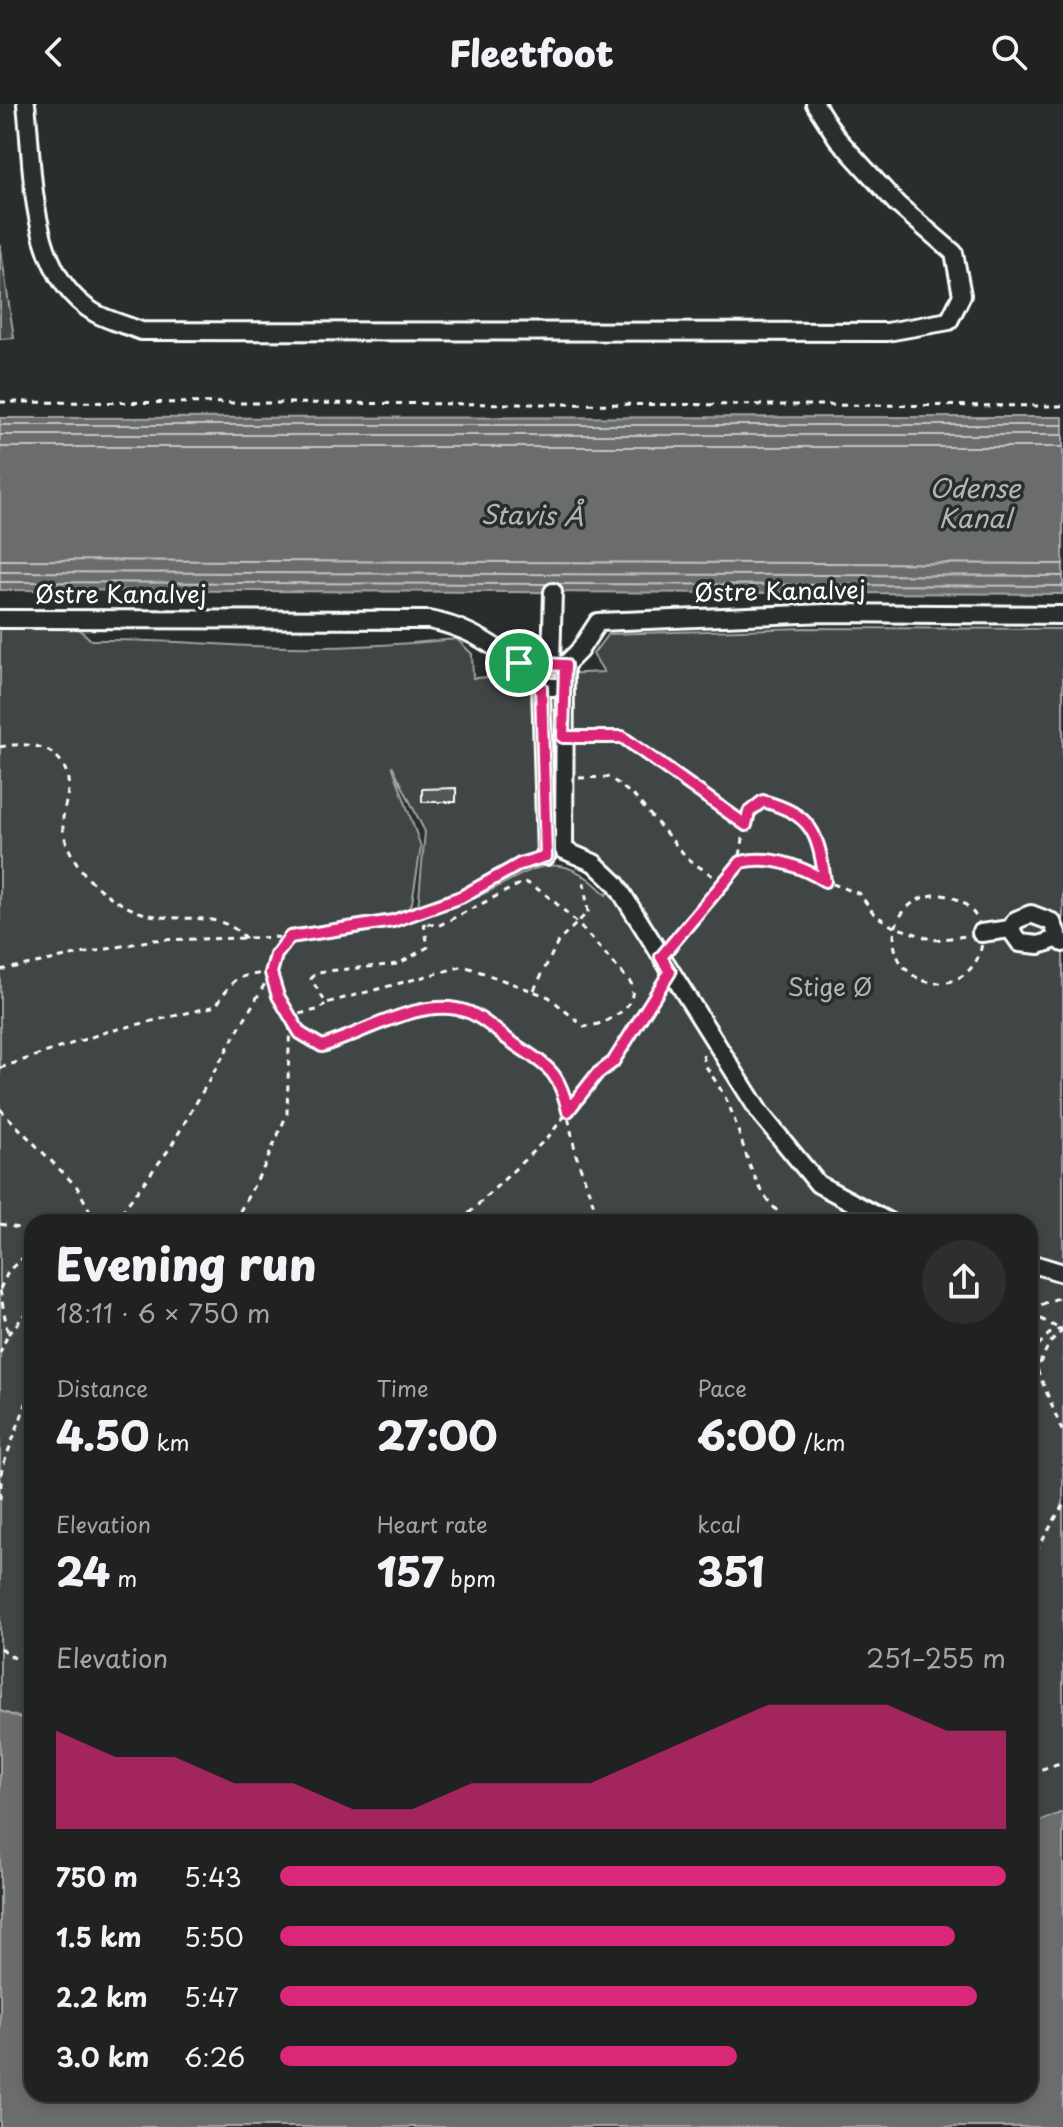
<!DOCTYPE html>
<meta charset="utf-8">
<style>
:root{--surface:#202222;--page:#2d2f2f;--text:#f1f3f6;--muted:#a2a4a5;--line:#3d3f40;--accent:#db2777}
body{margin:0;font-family:"Playpen Sans",sans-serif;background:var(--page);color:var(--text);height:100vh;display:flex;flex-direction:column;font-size:30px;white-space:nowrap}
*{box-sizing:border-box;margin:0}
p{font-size:26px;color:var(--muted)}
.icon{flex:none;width:44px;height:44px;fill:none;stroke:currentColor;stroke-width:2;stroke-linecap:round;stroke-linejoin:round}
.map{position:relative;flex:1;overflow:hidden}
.details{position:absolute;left:24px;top:1110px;width:1014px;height:888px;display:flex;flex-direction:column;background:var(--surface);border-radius:24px;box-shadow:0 4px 12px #0003,0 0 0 2px var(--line)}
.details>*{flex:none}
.pin{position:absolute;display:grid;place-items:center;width:68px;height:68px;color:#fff;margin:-34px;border:4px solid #fff;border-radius:50%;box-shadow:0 2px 8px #0007}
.round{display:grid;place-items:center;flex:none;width:84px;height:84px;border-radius:42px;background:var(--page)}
.summary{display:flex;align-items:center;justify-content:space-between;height:136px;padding:0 32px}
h1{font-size:44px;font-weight:800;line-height:60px}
.stats{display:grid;grid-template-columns:repeat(3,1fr);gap:12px;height:136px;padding:8px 32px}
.stats div{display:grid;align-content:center}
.stats b{font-size:40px;font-weight:800}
.stats small{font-size:22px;font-weight:400}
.stats p{font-size:22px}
.chart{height:224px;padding:16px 32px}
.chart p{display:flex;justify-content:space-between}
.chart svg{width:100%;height:144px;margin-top:8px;fill:var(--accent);opacity:.7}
ul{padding:0 32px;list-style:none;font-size:26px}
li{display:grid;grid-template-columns:128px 96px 1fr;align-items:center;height:60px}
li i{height:20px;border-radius:10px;background:var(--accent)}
header{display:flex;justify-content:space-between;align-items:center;height:104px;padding:0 32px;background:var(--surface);font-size:36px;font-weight:800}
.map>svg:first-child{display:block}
.green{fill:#414445;stroke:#a0a2a2;stroke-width:2;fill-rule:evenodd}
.water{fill:#6a6c6d;stroke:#a6a7a7;stroke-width:2}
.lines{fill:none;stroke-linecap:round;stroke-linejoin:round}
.shore{stroke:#c3c4c5;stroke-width:2}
.building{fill:#555758;stroke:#fff;stroke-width:2}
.minor-casing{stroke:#fff;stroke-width:22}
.path{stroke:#fff;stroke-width:3;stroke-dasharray:6 6;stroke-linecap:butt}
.minor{stroke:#2a2d2e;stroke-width:16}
.route-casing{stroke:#fff;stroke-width:16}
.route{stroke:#db2777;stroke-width:10}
.labels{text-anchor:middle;stroke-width:7;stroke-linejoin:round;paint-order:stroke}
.street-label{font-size:24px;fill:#fff;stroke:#2a2d2e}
.park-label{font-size:24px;fill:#b3b4b5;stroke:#2a2d2e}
.water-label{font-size:26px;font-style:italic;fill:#b4b6b6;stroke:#2a2d2e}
</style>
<header><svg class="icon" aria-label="back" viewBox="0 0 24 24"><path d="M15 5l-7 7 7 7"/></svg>Fleetfoot<svg class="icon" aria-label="search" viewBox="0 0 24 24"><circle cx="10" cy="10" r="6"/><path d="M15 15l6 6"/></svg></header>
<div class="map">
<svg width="1063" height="2023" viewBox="0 0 1063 2023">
<rect width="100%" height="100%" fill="#2a2d2e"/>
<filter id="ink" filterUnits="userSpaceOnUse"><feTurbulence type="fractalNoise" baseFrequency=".0125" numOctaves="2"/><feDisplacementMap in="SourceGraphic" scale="16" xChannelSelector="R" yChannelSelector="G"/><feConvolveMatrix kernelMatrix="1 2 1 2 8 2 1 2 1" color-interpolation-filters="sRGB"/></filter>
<g filter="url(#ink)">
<path class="green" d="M0,140l14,94 -14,1z
M0,523h77l14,13c54,-1 106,3 159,6 69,3 138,0 207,-7l15,15 1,24 131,-6 -11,-18 15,-20 197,-6 258,1v1498h-1063l32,-33h998v-872h-998v500l-32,-11zM392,661l33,67 -8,87 -14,5 9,-21 9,-56zM564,754l52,25 -10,12c-55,-60 -85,-13 -142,7l73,-40z"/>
<path class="water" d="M1063,313v177l-1063,-4v-172z
M0,1607l32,11v372h998v-269l33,-13v315h-1063z"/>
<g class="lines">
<path class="shore" d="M0,321h1063
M0,331h1063
M0,343h1063
M0,456l1063,4
M0,468l1063,4
M0,478l547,2
M559,480l504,2"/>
</g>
<path class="building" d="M456,684v14h-34v-13z"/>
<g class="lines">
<defs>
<path id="minor" d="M26,0c8,68 2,170 69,209 14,8 32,12 46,18l746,1 62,-11 13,-26 -8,-42 -57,-49 -60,-66 -22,-34
M0,515l429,1c45,8 81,34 112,67h22
M519,559l46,2 14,-14 19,-29 228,-9 237,2
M551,560l2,-72
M565,561l-1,185 30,13 22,21 144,229 58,71 71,38
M541,583l5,169
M1010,825l6,-9 15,-6 21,8 7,16
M981,829l29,-4 10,14 19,2 20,-7 4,5
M1030,1159l33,10"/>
</defs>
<use href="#minor" class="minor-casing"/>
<path class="path" d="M0,298l1063,4
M582,633h40l124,88
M0,643c27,-6 63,-2 68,33 2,16 -7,32 -5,48 2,19 13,35 24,49 14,16 42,34 63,38 36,8 71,-6 97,25
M579,674l30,-1 25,19 55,64 24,16 18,1c18,-27 4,-54 32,-76 50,14 55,31 62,80l35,13 14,20 18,12 42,14 32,-4
M530,757l-69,36 -68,24 -103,16 -14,18 -5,18 7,23 22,37 22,13 65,-27 61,-12 23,5 78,56 12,14 15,73 24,67
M741,758c28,-6 58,4 83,18
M894 835a44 44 0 1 1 88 0a44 44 0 1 1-88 0Z
M422,807l6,36 -30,17 -81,8 -6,7 15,24 138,-37 85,31 35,30c21,-2 56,-19 47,-44 -26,-28 -73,-88 -107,-101l-86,44 -14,-4
M672,842l58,-67
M0,866l153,-30 137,-3
M534,886l24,-48 30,-30 -5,-36
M703,951l2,10c9,14 19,28 25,43 16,39 22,89 61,114
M0,964l106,-36 110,-26c19,-30 19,-30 55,-33
M0,1005l77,78 19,35
M114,1118l56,-74 101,-175
M234,1118l31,-57 22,-51 3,-98 31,-7 4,-5
M460,1118l89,-86 48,-62 16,-12 49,-77
M0,1120l32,7
M0,1185l9,-19 23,-20
M0,1186l8,44 -8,19
M1030,1205l33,-13
M1030,1209l26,14
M1063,1226l-14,14 -12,25 26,64
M8,1230l24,-27
M1030,1250l19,-20 14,-6
M0,1395l2,-31 30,-80
M1030,1458l33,-57
M0,1544l32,22
M1030,1669l33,-11"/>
<use href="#minor" class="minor"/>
</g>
</g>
<g class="lines" filter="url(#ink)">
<defs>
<path id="route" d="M519,559l46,2 -2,72h59l124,88 3,-13 14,-11c50,14 55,32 62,80 -25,-15 -55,-26 -84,-19l-80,95 9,15 -57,90 -16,12 -29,37c-10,-43 -21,-44 -55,-68 -14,-9 -30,-26 -45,-31 -45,-17 -103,21 -146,34l-22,-13 -22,-37 -7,-23 5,-18 14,-18 103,-16 68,-24 59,-33 26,-8 -5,-169z"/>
</defs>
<use href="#route" class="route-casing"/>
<use href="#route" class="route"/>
</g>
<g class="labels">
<g class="street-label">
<text transform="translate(780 488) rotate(-1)" y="8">Østre Kanalvej</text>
<text x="121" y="499">Østre Kanalvej</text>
</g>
<g class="park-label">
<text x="830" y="892">Stige Ø</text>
</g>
<g class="water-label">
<text x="975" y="394">Odense<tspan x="975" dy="30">Kanal</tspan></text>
<text transform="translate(532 412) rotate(1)" y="9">Stavis Å</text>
</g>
</g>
</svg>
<div class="pin" style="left:519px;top:559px;background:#1e9e55"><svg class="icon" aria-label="arrive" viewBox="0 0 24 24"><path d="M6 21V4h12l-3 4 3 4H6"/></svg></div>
<section class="details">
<div class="summary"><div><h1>Evening run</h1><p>18:11 · 6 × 750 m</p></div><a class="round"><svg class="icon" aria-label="share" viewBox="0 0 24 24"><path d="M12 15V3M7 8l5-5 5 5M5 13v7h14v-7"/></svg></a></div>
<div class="stats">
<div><p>Distance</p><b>4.50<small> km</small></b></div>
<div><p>Time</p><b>27:00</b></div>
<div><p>Pace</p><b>6:00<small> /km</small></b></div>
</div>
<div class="stats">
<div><p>Elevation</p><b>24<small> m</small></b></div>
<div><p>Heart rate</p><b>157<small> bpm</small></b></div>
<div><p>kcal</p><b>351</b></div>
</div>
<div class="chart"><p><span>Elevation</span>251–255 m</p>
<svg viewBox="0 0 160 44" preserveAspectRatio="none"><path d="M0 44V14L10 22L20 22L30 30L40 30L50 38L60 38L70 30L80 30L90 30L100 22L110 14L120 6L130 6L140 6L150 14L160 14V44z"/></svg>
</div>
<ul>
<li><b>750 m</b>5:43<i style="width:100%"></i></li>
<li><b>1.5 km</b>5:50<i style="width:93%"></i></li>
<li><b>2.2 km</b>5:47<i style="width:96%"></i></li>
<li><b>3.0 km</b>6:26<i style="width:63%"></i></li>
</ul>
</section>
</div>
